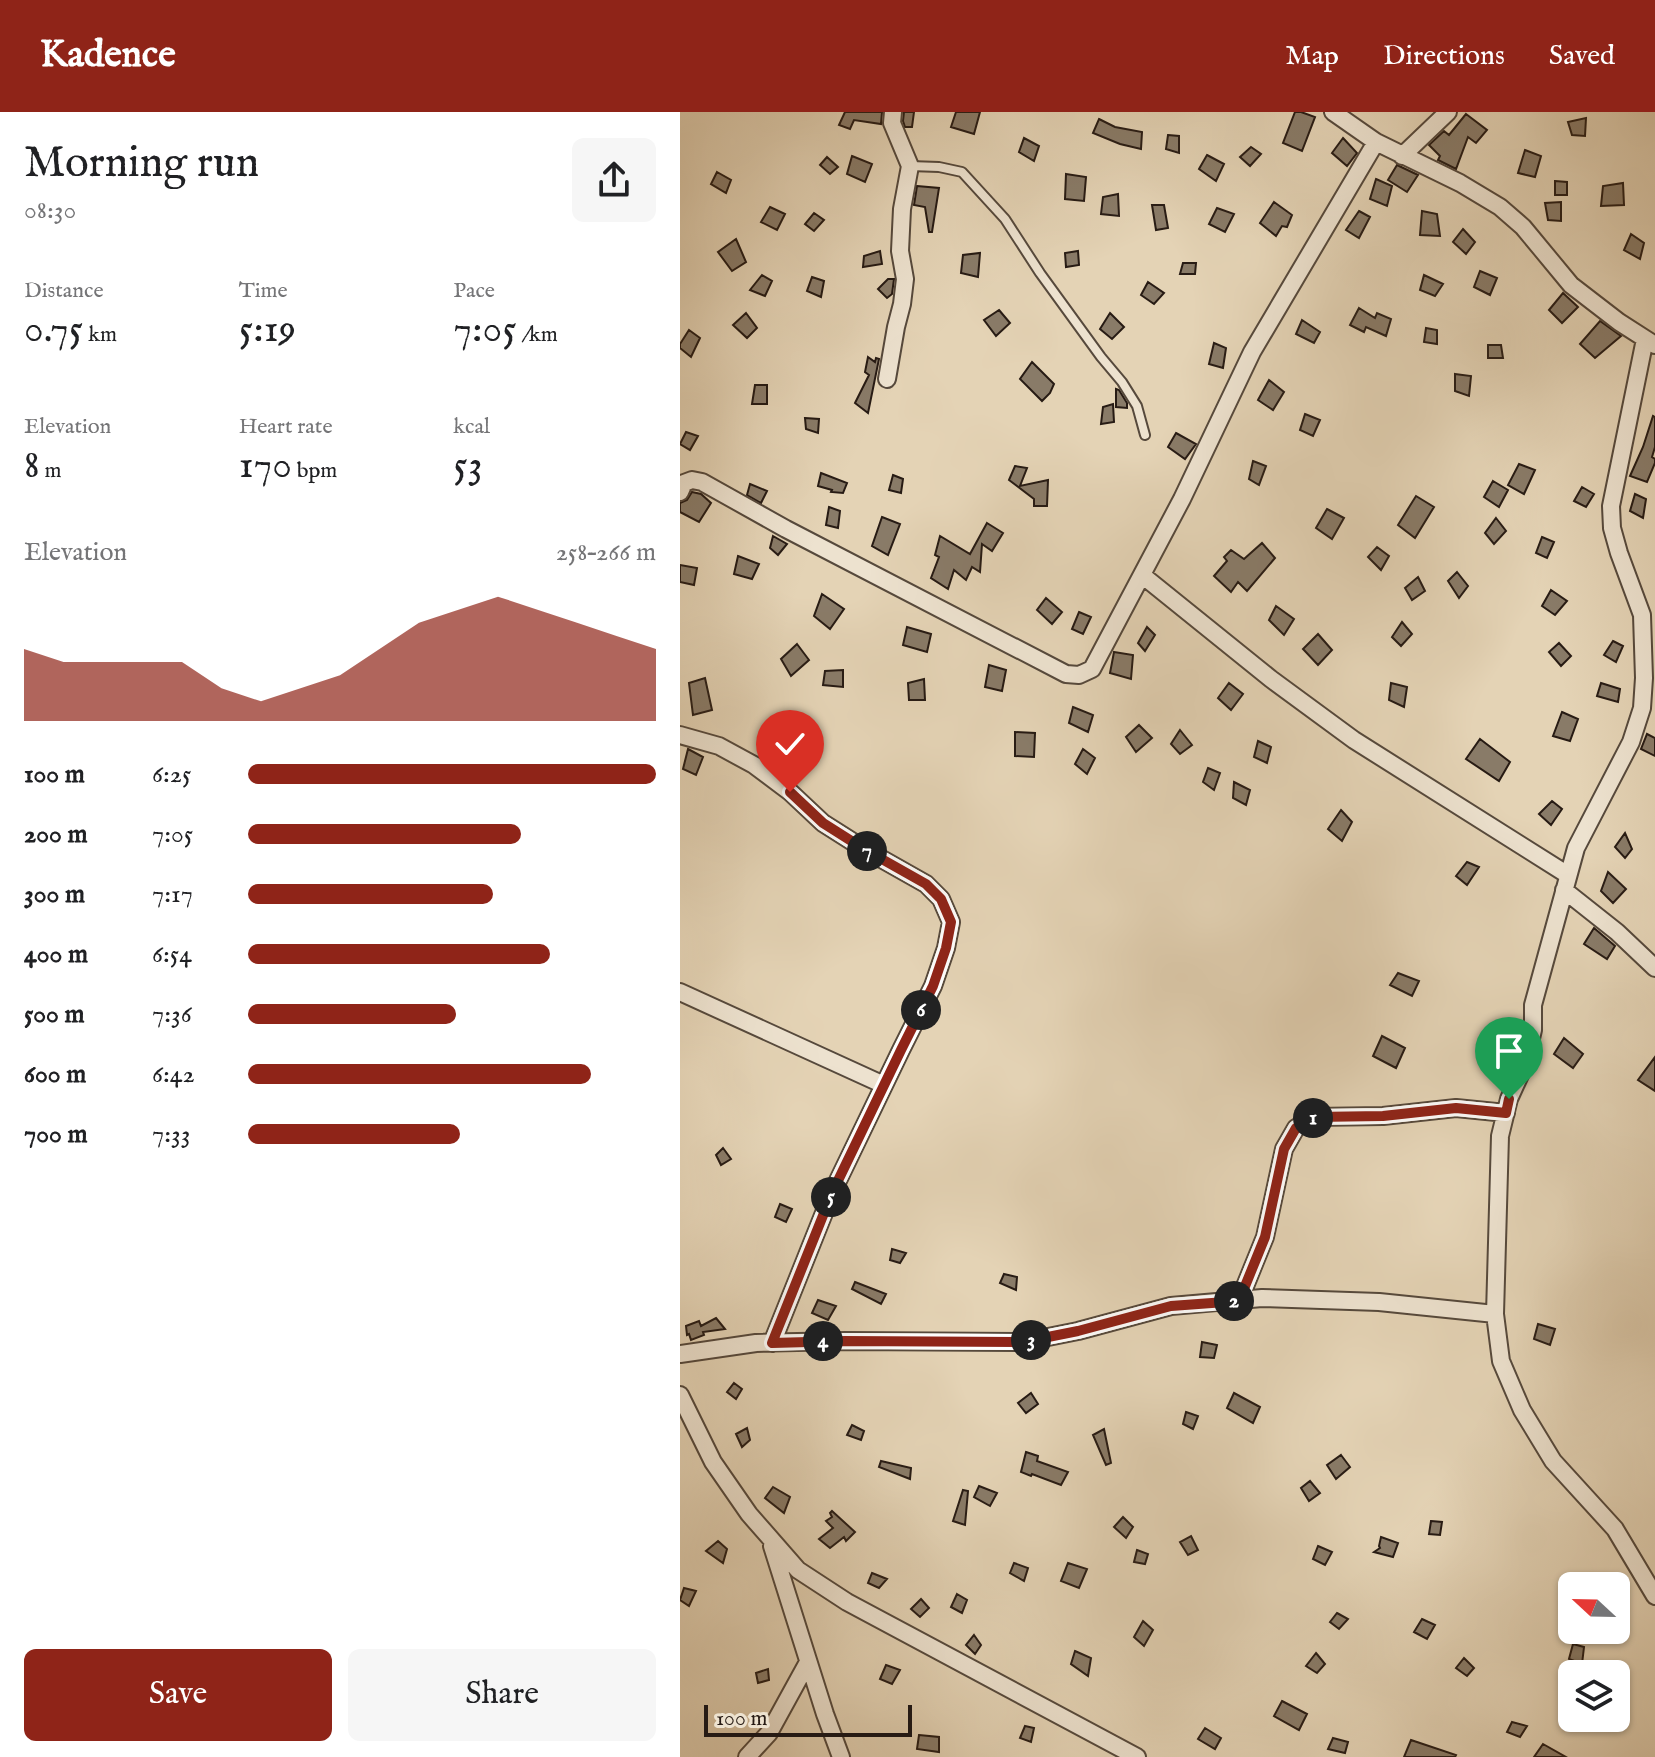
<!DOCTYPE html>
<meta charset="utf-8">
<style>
:root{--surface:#fff;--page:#f6f6f6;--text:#202124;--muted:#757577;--accent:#8f2418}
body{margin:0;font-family:"IM FELL English",serif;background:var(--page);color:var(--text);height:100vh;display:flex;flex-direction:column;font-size:30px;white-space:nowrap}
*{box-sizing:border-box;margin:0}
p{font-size:26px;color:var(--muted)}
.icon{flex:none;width:44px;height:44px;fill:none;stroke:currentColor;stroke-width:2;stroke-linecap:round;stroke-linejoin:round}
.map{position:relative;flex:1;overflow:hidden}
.details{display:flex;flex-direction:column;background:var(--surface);width:680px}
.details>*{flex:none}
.needle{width:52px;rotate:292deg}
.buttons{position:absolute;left:878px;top:1460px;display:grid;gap:16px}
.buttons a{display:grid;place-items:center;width:72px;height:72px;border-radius:12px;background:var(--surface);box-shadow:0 2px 6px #0004;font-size:40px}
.scale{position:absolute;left:24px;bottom:20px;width:208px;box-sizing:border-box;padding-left:8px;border:4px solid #271b14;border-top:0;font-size:22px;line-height:28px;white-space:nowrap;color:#271b14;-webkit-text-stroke:6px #ede2cf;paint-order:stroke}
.pin{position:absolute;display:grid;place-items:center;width:68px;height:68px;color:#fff;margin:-82px -34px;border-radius:50% 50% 50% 0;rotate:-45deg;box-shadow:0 0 8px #0007}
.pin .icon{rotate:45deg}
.km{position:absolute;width:40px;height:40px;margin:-20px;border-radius:50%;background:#222;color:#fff;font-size:22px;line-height:40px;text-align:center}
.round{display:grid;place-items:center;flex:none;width:84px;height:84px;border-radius:12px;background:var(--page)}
.headline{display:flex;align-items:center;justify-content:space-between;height:136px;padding:0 24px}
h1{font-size:44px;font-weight:600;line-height:60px}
.metrics{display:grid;grid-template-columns:repeat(3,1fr);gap:12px;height:136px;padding:8px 24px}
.metrics div{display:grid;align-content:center}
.metrics b{font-size:40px;font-weight:600}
.metrics small{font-size:22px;font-weight:400}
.metrics p{font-size:22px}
.chart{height:224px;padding:16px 24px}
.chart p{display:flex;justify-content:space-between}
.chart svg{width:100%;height:144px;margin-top:8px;fill:var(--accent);opacity:.7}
.button{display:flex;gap:16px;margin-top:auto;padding:16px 24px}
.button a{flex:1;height:92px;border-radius:12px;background:var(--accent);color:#fff;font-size:32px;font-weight:600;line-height:92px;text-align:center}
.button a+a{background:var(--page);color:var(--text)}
ul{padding:0 24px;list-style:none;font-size:26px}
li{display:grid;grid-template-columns:128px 96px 1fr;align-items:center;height:60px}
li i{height:20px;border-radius:10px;background:var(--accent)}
header{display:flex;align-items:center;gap:48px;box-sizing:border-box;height:112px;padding:0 40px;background:var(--accent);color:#fff}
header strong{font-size:38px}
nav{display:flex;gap:44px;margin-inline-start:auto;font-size:28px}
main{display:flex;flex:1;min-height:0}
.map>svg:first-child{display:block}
.building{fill:#897b68;stroke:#271b14;stroke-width:2}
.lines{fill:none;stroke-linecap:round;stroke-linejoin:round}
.lane-casing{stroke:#56493c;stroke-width:12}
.street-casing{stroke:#56493c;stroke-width:20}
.lane{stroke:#ede2cf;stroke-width:8}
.street{stroke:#ede2cf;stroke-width:16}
.route-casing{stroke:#fff;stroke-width:16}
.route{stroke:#8f2418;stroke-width:10}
</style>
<header>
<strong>Kadence</strong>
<nav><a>Map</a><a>Directions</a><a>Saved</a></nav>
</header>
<main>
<section class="details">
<div class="headline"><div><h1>Morning run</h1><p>08:30</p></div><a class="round"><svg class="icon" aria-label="share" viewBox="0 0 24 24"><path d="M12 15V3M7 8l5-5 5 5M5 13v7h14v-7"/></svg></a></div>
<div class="metrics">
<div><p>Distance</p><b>0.75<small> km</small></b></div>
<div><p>Time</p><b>5:19</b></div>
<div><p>Pace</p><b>7:05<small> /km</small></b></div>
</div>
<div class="metrics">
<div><p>Elevation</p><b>8<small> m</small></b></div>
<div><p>Heart rate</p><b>170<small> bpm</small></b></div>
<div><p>kcal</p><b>53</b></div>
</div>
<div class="chart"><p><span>Elevation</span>258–266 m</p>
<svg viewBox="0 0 160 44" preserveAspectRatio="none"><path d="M0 44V22L10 26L20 26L30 26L40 26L50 34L60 38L70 34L80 30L90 22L100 14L110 10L120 6L130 10L140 14L150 18L160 22V44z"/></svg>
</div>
<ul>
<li><b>100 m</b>6:25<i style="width:100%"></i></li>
<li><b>200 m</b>7:05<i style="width:67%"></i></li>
<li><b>300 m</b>7:17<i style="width:60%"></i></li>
<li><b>400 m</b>6:54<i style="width:74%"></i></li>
<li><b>500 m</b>7:36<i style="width:51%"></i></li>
<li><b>600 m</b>6:42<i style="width:84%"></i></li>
<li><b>700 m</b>7:33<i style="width:52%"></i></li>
</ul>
<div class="button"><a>Save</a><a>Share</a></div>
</section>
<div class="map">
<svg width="975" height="1645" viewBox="0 0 975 1645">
<rect width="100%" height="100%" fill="#e4d3b5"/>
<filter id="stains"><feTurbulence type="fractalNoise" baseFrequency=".0025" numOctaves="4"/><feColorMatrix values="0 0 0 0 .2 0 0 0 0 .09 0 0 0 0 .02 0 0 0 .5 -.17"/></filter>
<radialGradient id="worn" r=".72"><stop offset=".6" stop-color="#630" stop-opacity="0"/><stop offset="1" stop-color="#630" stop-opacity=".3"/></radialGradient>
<path class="building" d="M165,0h37l-1,12 -27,-4 -4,9 -11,-4z
M224,0h10l-2,15h-7l-2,-6z
M276,0h24l-6,22 -23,-7z
M615,0h6l14,5 -13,34 -19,-8z
M786,2l21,16 -11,13 -8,-6 -12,32 -18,-9 2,-4 -11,-11 15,-14 5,4z
M906,6l-1,18 -13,-1 -4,-13z
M419,7l16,8 27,5 -1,17 -21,-5 -27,-11z
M488,23l11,1v17l-13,-4z
M344,26l15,8 -5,15 -15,-9z
M663,26l14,15 -10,13 -15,-13z
M571,35l10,7 -11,12 -10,-9z
M845,38l16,6 -6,21 -17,-4z
M527,43l17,9 -8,17 -17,-12z
M172,44l20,8 -7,18 -18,-8z
M147,45l11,10 -8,7 -10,-9z
M717,53l21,10 -11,17 -19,-12z
M37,60l14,8 -5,13 -15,-9z
M386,62l20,3 -2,24 -19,-2z
M696,67l16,7 -5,20 -17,-7z
M875,69l12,1v13h-12z
M943,71l1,22 -23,1 2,-20z
M237,74l22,2 -7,44h-3l-4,-25 -11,-2z
M438,82l1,22 -18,-2 2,-17z
M594,90l18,13 -5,12 -5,-1 -6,10 -16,-13z
M881,90v19l-13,-1 -3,-17z
M472,93h12l4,23 -12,2z
M90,95l15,7 -8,16 -16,-8z
M537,96l17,6 -9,18 -16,-8z
M679,99l11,6 -11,21 -13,-8z
M742,99l15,3 3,22 -20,-1z
M134,101l10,7 -10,11 -9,-7z
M783,117l12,13 -9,12 -13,-12z
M951,122l13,9 -4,16 -16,-9z
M56,127l10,23 -14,9 -14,-19z
M200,139l2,13 -19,3 1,-11z
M398,139l1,14 -13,2 -1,-14z
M300,141l-2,24 -17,-4 2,-18z
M503,151h13l-1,11h-15z
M800,159l17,7 -7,17 -16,-8z
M82,163l10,6 -7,15 -15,-6z
M744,163l19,9 -8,12 -15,-6z
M132,165l12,4 -3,16 -14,-6z
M208,167h6l-2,15 -5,4 -9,-9z
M468,170l16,11 -10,11 -13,-9z
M883,181l15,14 -16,16 -13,-13z
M679,196l16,10 2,-5 14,6 -5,17 -20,-9 -2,5 -14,-7z
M319,198l11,13 -14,13 -12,-16z
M66,201l11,15 -10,10 -14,-13z
M430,201l14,14 -12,12 -12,-10z
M622,208l18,12 -6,11 -18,-9z
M920,209l21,15 -26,22 -15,-14z
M746,216l11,2v14l-13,-2z
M9,218l11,8 -9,19 -11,-9v-4z
M534,231l12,5 -3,20 -14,-4z
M808,233h13l2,13h-15z
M188,245l7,5 1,-4 3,1 -11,54 -13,-10 14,-28 -4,-3z
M352,250l22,22 -4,9 -8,8 -22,-22z
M775,262l16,2 -2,20 -14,-5z
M589,268l15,12 -11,18 -15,-10z
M75,273h12v19h-15z
M436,277l3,1 8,13v5l-11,-1z
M433,292l1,18 -13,2 2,-17z
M625,302l15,6 -7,16 -13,-6z
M973,304l2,1v30l-3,10 3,2v4l-8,19 -17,-6 13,-29z
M125,306l14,1 -1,14 -12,-4z
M6,320l12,4 -8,14 -10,-6z
M496,321l20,11 -11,15 -17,-12z
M573,349l13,5 -7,19 -10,-6z
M839,352l16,6 -11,24 -16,-9z
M335,354l12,2 -7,18 28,-6 -1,26h-13v-7l-25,-19z
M141,361l26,10 -4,10 -12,-1 1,-2 -14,-4z
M213,363l10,4 -2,14 -12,-3z
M813,369l15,9 -9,17 -15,-10z
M70,372l17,7 -6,12 -14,-8z
M902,375l12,7 -8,13 -12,-6z
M12,380l9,2 10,9 -12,19 -19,-10v-9l7,-3z
M955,382l11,5 -3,19 -13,-7z
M736,384l18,11 -19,31 -17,-13z
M149,395l11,4 -2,17 -12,-3z
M647,397l17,9 -12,21 -16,-11z
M202,405l18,7 -12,31 -16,-9z
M816,406l10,13 -12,13 -9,-11z
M307,411l16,10 -11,18 -10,-7 -2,28 -8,-5 -6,13 -12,-10 -6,19 -17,-11 8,-21 -4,-2 5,-19 30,18z
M93,424l14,8 -9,11 -8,-7z
M862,425l12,5 -7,16 -11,-5z
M582,431l13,15 -28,33 -9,-9 -7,10 -17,-16 13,-15 -3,-4 7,-7 13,9z
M697,435l12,9 -8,14 -13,-13z
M58,444l21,8 -7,15 -18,-5z
M0,453l17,3 -3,17 -14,-3z
M777,460l11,14 -9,12 -11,-17z
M738,465l7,14 -13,9 -7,-12z
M871,478l16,11 -12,14 -13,-9z
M142,482l22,15 -14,20 -16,-13z
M366,486l16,14 -10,12 -15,-14z
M596,494l18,13 -10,16 -15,-15z
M399,500l12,5 -8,17 -11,-5z
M722,510l10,12 -11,12 -9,-9z
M227,515l24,7 -4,18 -24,-7z
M467,515l8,8 -10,16 -7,-8z
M638,522l14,16 -14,15 -15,-16z
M933,529l10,5 -7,16 -12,-7z
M879,531l12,13 -10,10 -12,-14z
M117,532l12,16 -18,16 -10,-17z
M434,540l19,3 -2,24 -21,-6z
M309,553l17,5 -4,21 -17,-4z
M163,558v17l-20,-2 2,-14z
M25,566l7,32 -19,5 -4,-32z
M244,567l1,21h-16l-1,-17z
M549,571l14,11 -12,16 -13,-12z
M711,571l16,4 -3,20 -15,-7z
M921,571l19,6 -2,13 -21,-6z
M393,595l20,8 -5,17 -19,-9z
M882,600l16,7 -8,22 -17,-5z
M459,613l13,13 -16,14 -10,-15z
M500,618l12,15 -12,9 -9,-10z
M335,620l20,1 -1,24 -19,-1z
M967,622l8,4v18l-14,-7z
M800,627l30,23 -11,19 -33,-22z
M578,629l13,6 -4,16 -13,-6z
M8,637l15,8 -7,18 -13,-6z
M403,637l12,9 -8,16 -12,-10z
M528,656l12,5 -6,17 -11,-8z
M554,670l16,8 -4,15 -13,-7z
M872,689l10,8 -11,16 -12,-11z
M661,698l11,12 -10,19 -14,-12z
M945,721l7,16 -7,9 -10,-11z
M787,750l12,5 -12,18 -11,-9z
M928,760l18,17 -13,14 -12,-12z
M914,816l21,18 -8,13 -23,-15z
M718,861l21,8 -7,15 -22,-11z
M702,924l23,12 -9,20 -23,-12z
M884,926l19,16 -10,14 -19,-14z
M831,927l7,7 -3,11 -6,7 -12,-12z
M975,945v34l-17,-11z
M43,1036l8,11 -10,6 -5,-10z
M100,1092l12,5 -6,13 -11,-5z
M212,1137l14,4 -6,10 -10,-3z
M324,1162l13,3 -1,13 -16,-7z
M175,1170l31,12 -5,10 -29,-15z
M138,1188l18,6 -8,14 -16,-7z
M36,1206l9,11 -22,3 1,3 -13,5 -2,-6 -2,1 -1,-9 13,-5 2,5z
M858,1212l17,5 -5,16 -16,-6z
M522,1230l15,3 -3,13 -14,-1z
M54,1271l8,6 -6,10 -9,-7z
M351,1281l7,11 -12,9 -8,-10z
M554,1281l26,14 -7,16 -26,-15z
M506,1300l12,4 -5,13 -10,-5z
M172,1313l12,6 -3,9 -14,-5z
M67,1316l3,12 -8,7 -6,-13z
M424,1317l7,34 -5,2 -13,-30z
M346,1340l12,4 -1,5 31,11 -7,13 -29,-11 -1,2 -10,-4z
M661,1343l9,12 -14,12 -9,-14z
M201,1349l30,7 -1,11 -31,-12z
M630,1369l10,12 -11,8 -8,-13z
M299,1374l18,7 -7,13 -16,-9z
M93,1375l17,10 -6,16 -19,-15z
M283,1378l5,1 -3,34 -12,-4z
M152,1399l23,21 -9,9 -2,-4 -14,11 -11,-9 14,-11 -7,-7 6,-4 -2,-4z
M443,1405l10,10 -7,11 -12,-11z
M751,1409l11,1 -2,13 -11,-1z
M511,1424l7,14 -10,5 -8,-13z
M701,1425l17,6 -5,14 -19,-5 6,-4 -1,-2z
M38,1429l9,8 -4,14 -17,-12z
M638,1434l14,6 -7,13 -12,-6z
M457,1438l11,4 -3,10 -11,-2z
M334,1451l14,5 -4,13 -14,-8z
M388,1451l19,6 -8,19 -18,-7z
M192,1461l15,6 -8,9 -11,-5z
M4,1476l12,3 -7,15 -9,-6z
M277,1482l10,6 -5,13 -11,-6z
M241,1487l8,9 -9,9 -9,-8z
M657,1501l11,6 -9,10 -9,-7z
M742,1507l13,6 -8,14 -13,-7z
M463,1509l10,9 -9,16 -10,-9z
M294,1523l7,10 -6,9 -9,-9z
M893,1532l11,3 -2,17 -13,-5z
M395,1539l16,7 -3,18 -17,-12z
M636,1541l9,11 -8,9 -11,-7z
M784,1546l10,10 -7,8 -11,-8z
M206,1553l14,5 -8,14 -12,-5z
M88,1557l1,11 -11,3 -2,-10z
M602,1589l25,13 -8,16 -25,-14z
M832,1610l15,4 -7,11 -13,-5z
M345,1614l9,2 -3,14 -11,-4z
M525,1616l16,10 -6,11 -17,-10z
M239,1623l20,2v15l-22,-3z
M653,1626l15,4 -3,11 -17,-4z
M731,1628l45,15 -1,2h-51z
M863,1632l23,13h-32z"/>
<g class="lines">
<defs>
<path id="lane" d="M230,54l29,1 23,5 43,47 35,54 61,84 21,25 15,24 8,29"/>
<path id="street" d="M653,0l43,30 84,41 40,24 23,20 48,58 48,37 36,23
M722,44l46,-44
M965,227l-34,167 1,22 7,25 23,62 2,63 -2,30 -11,34 -55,106 -43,157v25l-8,34 -16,35 -9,37 -5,178 6,47 21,49 31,51 62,68 40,67
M207,267l9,-52 6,-23 3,-25 -5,-28 2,-42 8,-43 -18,-43 1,-11
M0,380l4,-9 8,-3 10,2 84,47 280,145 13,1 13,-6 90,-170 70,-147 124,-210
M462,463l129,104 83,61 214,135
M0,623l39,11 35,19 36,27 33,31 41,26 62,35 15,15 10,23 -5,26 -13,38 -32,64 -69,143 -60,150
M884,778l53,42 38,36
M0,880l204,93
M559,1189l26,-64 19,-88 12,-21 18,-11 69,-1 73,-8 50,5
M0,1242l76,-11 89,-2 178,1 55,-11 93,-25 91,-8 117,4 116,12
M0,1283l33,67 36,52 49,56 49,32 290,155
M92,1434l53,168 16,43
M67,1645l22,-24 39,-71"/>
</defs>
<use href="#lane" class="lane-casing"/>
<use href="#street" class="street-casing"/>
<use href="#lane" class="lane"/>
<use href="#street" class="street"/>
</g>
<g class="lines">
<defs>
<path id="route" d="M110,680l33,31 41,26 62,35 15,15 10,23 -5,26 -13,38 -32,64 -69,143 -60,150 73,-2 178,1 55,-11 93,-25 68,-5 26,-64 19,-88 12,-21 18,-11 69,-1 73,-8 50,5 3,-14"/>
</defs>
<use href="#route" class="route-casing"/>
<use href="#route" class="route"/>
</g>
<rect width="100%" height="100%" filter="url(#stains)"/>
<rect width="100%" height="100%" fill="url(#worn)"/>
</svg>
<div class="buttons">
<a><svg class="needle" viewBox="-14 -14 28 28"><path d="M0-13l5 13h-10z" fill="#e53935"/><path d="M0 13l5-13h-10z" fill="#757577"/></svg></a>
<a><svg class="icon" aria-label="layers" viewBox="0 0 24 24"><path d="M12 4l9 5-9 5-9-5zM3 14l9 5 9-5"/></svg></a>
</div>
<div class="scale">100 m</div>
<div class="pin" style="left:829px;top:987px;background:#1e9e55"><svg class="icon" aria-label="arrive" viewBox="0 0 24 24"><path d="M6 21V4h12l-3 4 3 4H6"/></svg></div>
<div class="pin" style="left:110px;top:680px;background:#d93025"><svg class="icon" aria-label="check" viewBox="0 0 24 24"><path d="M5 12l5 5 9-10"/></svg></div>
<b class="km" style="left:633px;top:1006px">1</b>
<b class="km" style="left:554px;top:1189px">2</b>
<b class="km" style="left:351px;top:1228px">3</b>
<b class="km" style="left:143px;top:1229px">4</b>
<b class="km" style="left:151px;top:1085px">5</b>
<b class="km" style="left:241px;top:898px">6</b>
<b class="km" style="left:187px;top:739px">7</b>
</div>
</main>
